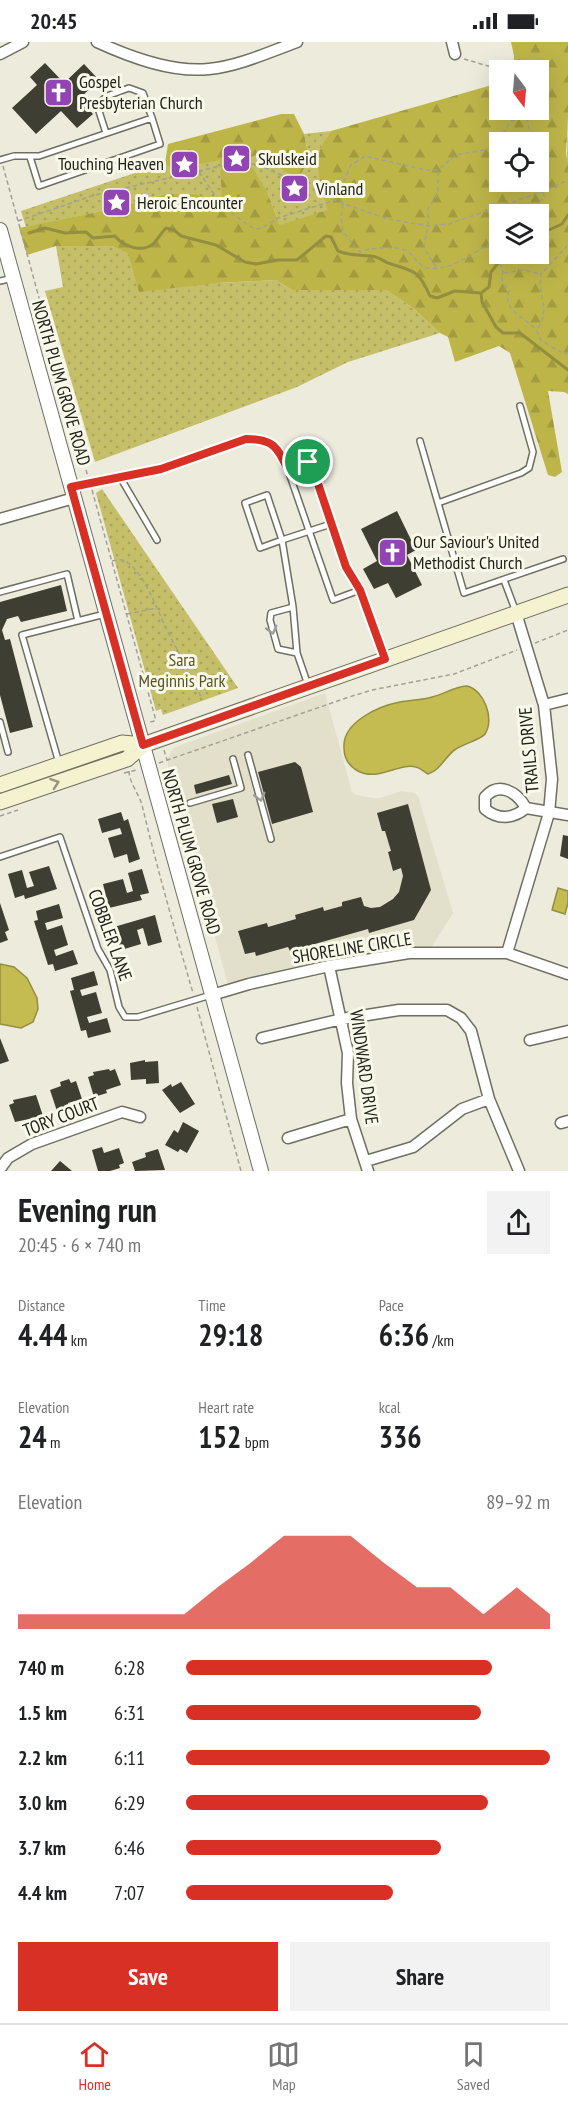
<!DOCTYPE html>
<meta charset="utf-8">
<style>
:root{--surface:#fff;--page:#f2f2f2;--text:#202124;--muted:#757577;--line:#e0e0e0;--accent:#d93025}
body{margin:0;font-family:"PT Sans Narrow",sans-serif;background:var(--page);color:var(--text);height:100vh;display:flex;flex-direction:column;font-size:22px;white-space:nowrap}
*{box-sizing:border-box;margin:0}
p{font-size:20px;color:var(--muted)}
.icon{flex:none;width:33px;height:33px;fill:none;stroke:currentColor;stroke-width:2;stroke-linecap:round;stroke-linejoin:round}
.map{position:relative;height:1129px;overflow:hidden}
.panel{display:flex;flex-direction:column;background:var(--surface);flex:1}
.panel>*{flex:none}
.needle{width:39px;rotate:164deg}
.fabs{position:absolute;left:489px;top:18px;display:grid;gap:12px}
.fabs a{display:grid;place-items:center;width:60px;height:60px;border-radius:0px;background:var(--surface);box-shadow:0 6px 24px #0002;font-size:30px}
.pin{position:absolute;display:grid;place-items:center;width:51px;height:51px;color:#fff;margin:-26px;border:3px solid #fff;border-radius:50%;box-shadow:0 2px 6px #0007}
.round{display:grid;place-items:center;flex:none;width:63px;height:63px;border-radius:0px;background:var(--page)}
.head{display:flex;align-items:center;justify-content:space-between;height:102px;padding:0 18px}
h1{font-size:33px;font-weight:800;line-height:45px}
.figures{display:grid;grid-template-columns:repeat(3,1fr);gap:9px;height:102px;padding:6px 18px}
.figures div{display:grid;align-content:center}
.figures b{font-size:30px;font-weight:800}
.figures small{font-size:16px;font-weight:400}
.figures p{font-size:16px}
.chart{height:168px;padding:12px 18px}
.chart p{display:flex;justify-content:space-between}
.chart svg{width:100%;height:108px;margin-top:6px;fill:var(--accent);opacity:.7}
.cta{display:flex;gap:12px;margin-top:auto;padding:12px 18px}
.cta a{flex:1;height:69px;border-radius:0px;background:var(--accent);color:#fff;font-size:24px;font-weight:800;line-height:69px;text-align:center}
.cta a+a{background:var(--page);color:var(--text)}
ul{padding:0 18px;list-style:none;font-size:20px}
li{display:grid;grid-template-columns:96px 72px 1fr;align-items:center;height:45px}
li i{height:15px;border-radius:8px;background:var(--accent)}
.status{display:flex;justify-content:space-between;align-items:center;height:42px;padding:0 30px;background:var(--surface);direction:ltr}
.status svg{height:16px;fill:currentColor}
.menu{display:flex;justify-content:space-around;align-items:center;height:84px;border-top:2px solid var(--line);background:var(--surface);font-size:16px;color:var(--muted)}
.menu a{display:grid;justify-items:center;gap:3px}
.menu .on{color:var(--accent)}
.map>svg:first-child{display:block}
.built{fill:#e2e0ca}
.grass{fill:url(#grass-dots)}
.forest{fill:url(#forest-firs);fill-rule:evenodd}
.water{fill:#c4bc50;stroke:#938e40;stroke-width:1.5}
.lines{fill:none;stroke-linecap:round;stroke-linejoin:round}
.stream{stroke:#938e40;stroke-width:3}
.building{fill:#3f3e32}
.service-casing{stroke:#6f6f61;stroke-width:8}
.minor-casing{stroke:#6f6f61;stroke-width:13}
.tertiary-casing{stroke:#6f6f61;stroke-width:16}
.secondary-casing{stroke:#6f6f61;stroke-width:17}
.path{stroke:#a1a195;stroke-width:1.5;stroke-dasharray:4.5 3;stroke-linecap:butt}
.service{stroke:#fff;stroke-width:5}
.minor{stroke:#fff;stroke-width:10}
.tertiary{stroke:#fff;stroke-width:14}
.secondary{stroke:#f5f2d0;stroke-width:15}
.oneway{stroke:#9c9c99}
.oneway2{stroke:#96947f}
.route-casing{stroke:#fff;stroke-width:12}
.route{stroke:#d93025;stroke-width:8}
.labels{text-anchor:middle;stroke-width:6;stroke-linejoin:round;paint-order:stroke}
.poi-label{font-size:18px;fill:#22221c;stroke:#f9f9ea;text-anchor:start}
.street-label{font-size:18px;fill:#22221c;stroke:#f9f9ea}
.park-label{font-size:18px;fill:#595529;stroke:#f9f9ea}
</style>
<div class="status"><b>20:45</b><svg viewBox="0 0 49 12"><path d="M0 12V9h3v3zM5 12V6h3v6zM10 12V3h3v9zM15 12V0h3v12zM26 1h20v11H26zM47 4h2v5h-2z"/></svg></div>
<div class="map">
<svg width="568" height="1129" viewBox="0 0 568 1129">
<defs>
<pattern id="grass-dots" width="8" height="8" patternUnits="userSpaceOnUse" patternTransform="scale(1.5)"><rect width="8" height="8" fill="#c5bf6a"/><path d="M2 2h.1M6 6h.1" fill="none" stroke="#a9a45b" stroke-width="1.8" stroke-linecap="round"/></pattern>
<pattern id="forest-firs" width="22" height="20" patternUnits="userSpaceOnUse" patternTransform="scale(1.5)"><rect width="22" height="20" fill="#beb549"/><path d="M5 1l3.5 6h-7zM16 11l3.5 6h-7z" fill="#a39b3f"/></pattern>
</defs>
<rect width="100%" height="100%" fill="#ecebdc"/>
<path class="built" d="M325,651l27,99 4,3 17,3h7l21,-7 13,2 4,3 35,117 -24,38 -200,37 -61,-221v-9l6,-10 7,-3z"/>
<path class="grass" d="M568,75v70l-288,38 -12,-31 -46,8 -5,3 -20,-11 -29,-1 -56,16 -86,18 -5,-16 144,-48 81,-6 20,-5 8,13 25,15 10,-23 -5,-23 27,-3 -10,16 -1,38 218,-3 29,-24z
M56,204h56l106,37 58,-3 16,10h94l27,18 27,25 -92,29 -51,25 -202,75 -50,-171 18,-4z
M102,447l136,199 -75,27 -2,-6 -5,2 -60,-218z"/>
<path class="forest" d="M511,0h57v75l-2,36 2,12v229l-4,-2 -16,-1 14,81 -7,5 -7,-2 -38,-122 -11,-7 -44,16 -7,-25 -8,-4 -27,-25 -27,-18h-94l-16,-10 -58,3 -79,9 -11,-39 -16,-7h-56l-29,9 -8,-27 93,-19 56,-16 29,1 20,10 5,-2 -2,-42 -47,9 -8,-6 3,-19 113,-30h13l10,20 5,23 -10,23 -25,-15 -8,-13 -19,6 21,36 12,31 47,-15c-4,-20 -14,-42 -6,-63 2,-5 7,-11 10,-16l168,-48 1,27h38v-40h-25l1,-14zM500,100h38v40h-38zM500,172h38v40h-38z"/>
<path class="water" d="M467,644c17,4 28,33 18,48 -3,5 -22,10 -29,15 -11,7 -15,21 -28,25 -4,-2 -7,-6 -12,-7 -16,-5 -38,15 -58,4 -9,-5 -14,-13 -14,-23 -2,-26 35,-42 56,-46 11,-2 22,-2 32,-5 13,-3 21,-10 35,-11z
M558,846l10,3v12l-3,11 -13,-4z
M0,922l14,3 13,11 10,20 1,11 -5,13 -12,6 -21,-4z"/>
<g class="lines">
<path class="stream" d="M29,191l16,-5 20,5 21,-1 7,6 22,-2c8,10 27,18 39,7 4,-4 7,-10 12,-15l8,2 7,6 35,9 29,17 11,2 22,-4h19l29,-24 5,1 7,14c12,5 21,4 33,5 6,0 12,5 17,7 27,9 30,6 42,33l7,2 18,-7 26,2 8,-6 2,-15 11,-14 9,-4
M538,193l24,-11 6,-9
M481,251l1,9 14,25 7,6h17l48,37"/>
</g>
<path class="building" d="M45,21l19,20 20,-19 15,16 -20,19 14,15 -16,14 -16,-17 -25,23 -24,-26 25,-23 -7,-8z
M397,469l19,39 -9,5 15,30 -26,13 -8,-15 -14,6 -11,-20 14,-8 -16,-32z
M61,543l6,26 -46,11 -3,-6 -11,3 -5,11 3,10 5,-1 23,88 -23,6 -10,-38v-93z
M295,720l6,5 12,45 -41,12 -14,-52z
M229,733l3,9 -36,10 -2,-9z
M233,757l5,18 -21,6 -5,-19z
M408,762l23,86 -17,30 -45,13 -1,-4 -78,22 -2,-4 -32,9 -1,-4 -10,2 -7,-23 29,-8 1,4 28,-8 -1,-4 28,-8 1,4 18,-5v-4l19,-5 3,9 7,2 9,-1 13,-8 6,-7 4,-16 -2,-8 -8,3 -5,-19 3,-1 -6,-20h-3l-5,-18z
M121,770l3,9 4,-2 12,40 -11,4 -2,-9 -13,4 -6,-20 14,-4 -2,-6 -18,5 -4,-14z
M563,793l5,1v23l-8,-3z
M49,824l8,23 -32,10 -1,-4 -9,3 -7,-24 14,-4 5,18 7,-2 -5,-14z
M142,827l7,24 -9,2 2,5 -33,8 -6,-24 20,-5 4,14 6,-2 -5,-18z
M0,861l9,27 -4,2 3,8 -8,3z
M59,862l4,14 -18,5 2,7 15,-5 6,20 -14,5 2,6 17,-6 5,14 -23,7 -2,-7 -5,1 -14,-44 4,-1 -2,-9z
M155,873l7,27 -14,4 -5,-18 -6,2 4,14 -20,6 -7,-23z
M94,929l4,14 -18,5 2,6 14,-4 6,21 -15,4 2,6 18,-5 4,14 -23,6 -2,-8 -5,1 -11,-40 4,-1 -3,-12z
M0,996l9,23 -9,3z
M145,1018v2l13,-1 1,22 -13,1v-5l-15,1 -1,-17z
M109,1027l1,2 5,-2 6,16 -15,5 1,3 -13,4 -6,-20 6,-2 -1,-3z
M69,1037l2,4 5,-2 6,18 -14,4 1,4 -12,4 -7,-21 11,-4 -1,-4z
M181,1040l14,22 -15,9 -18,-23 9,-6 1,3z
M36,1053l7,21 -28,6 -6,-17 5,-2 -1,-3z
M183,1080l16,9 -12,22 -7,-4 -2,3 -13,-7 9,-15 4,3z
M102,1105l2,6 15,-5 5,15 -5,2 1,3 -10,3h-12l-6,-21z
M158,1107l7,21 -30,1 -3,-9 14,-5 -1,-4z
M60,1119l12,10h-21z"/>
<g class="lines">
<defs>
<path id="service" d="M106,91l-9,-28 10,-9 22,-8 14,5 9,25
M0,118l14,-4h25l113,-38 8,26 -121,42 -9,-29
M0,239l13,-3
M420,399l44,152 99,-34
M288,428l20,-8 4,4 35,101 13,23
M120,435l37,63
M73,445l88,-18 85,-30c27,0 32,8 42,31l45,130 27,-10 25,69
M267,453l15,45 -22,8 -15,-45z
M438,461l83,-30 8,-5 4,-16 -13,-46
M504,538l12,32
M0,550l67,-18 11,47
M293,565l-22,6 -1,7 8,29 19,4
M308,643l-11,-32 -4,-46 -11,-67 49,-16
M0,680l8,30
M248,713l23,84
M59,721l-37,-128 83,-21
M190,761l51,-15 -8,-29
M0,815l60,-20 38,112 12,21 9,37 6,10h13l73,-22"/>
<path id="minor" d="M97,0c33,15 75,31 112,27 30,-3 60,-17 88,-27
M452,0l3,12
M0,12l23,-12
M0,477l74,-21
M544,663l24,-6
M526,766c-13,11 -28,12 -41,1v-12c14,-16 32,-5 41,11l42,7
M507,911l42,-140 3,-34 -8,-74 -28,-92
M329,924l19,87 -1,30 4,36 17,52
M212,953l37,-11 80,-18 80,-13h98l61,21
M262,996l80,-19 57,-9h48l14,8 10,13 18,68 30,72
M530,998l38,-9
M561,1081l7,-2
M288,1096l63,-19
M366,1119l47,-14 49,-38 27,-10
M0,1127l8,-11 24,-14 90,-32 18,5"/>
<path id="tertiary" d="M0,188l261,941"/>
<path id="secondary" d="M0,743l122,-42 21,2 425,-150
M0,760l127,-43 16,-14"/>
</defs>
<use href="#service" class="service-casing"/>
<use href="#minor" class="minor-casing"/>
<use href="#tertiary" class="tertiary-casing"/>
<use href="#secondary" class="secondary-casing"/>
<path class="path" d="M464,17l38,11
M525,68l7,32
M3,124l85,311
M199,130l24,35 28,20 5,2 6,-1 16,-10 58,-18 15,-35 14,-9 61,14h12l18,-15 33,-6 6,-4 16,-24 16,-4
M343,162l-2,13 2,16c8,5 9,15 18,19 9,-5 41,-7 49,1 5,5 9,13 17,15 23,3 42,-12 60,-23l16,24 -1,12 7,10c-9,24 27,27 31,48 6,5 21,14 28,15
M530,172l14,-18 -6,-17
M18,179l77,-26 139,-32 23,1 88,40 42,15 41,7 21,-2 95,-33 24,-11
M488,202l12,-11
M436,225l-11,-17 -1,-5 4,-19v-17l10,-15v-23
M504,231l20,-3 16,4
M538,286c13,-19 -1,-34 3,-54l27,-29
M92,448l63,227v4l-5,1
M112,519c5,-1 9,-2 13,0 19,10 32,49 41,67 12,24 25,47 36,71
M127,572l30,-6
M535,601l33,-13
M164,708l3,10
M159,721l190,-66 23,-7 82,-16 63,-24
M129,729c0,11 10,23 13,34 15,63 33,126 51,188
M124,731l13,-3
M0,774l18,-6
M197,965l44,164"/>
<use href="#service" class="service"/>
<use href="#minor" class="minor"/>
<use href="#tertiary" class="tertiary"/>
<use href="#secondary" class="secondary"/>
</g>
<defs><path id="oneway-chevron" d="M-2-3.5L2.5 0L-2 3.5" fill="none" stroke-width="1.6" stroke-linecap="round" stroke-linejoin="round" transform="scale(1.5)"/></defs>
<g class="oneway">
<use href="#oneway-chevron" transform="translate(272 588) rotate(75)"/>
<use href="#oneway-chevron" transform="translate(260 755) rotate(75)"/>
</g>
<use class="oneway2" href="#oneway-chevron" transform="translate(55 741) rotate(-19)"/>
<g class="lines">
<defs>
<path id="route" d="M246,397c27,0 32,8 42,31l20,-8 4,4 34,101 14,23 25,69 -242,86 -72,-258 90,-18z"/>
</defs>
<use href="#route" class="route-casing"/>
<use href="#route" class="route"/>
</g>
<defs>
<symbol id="church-square" viewBox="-11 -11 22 22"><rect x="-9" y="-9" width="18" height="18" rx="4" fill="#9344b4" stroke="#f9f9ea"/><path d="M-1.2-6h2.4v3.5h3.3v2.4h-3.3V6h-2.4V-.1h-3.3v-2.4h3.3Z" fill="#fff"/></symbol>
<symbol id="sight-square" viewBox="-11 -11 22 22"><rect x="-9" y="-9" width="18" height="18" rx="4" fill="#9344b4" stroke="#f9f9ea"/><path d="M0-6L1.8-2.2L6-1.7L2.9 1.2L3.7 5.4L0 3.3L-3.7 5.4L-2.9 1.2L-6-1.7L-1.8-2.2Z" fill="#fff"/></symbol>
</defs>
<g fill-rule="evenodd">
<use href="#church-square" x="42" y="34" width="33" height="33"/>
<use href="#sight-square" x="220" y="100" width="33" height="33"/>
<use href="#sight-square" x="168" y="106" width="33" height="33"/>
<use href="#sight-square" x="278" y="130" width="33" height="33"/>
<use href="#sight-square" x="100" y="144" width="33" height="33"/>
<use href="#church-square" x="376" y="494" width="33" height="33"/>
</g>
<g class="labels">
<g class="poi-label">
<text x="79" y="46">Gospel<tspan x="79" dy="21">Presbyterian Church</tspan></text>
<text x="258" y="123">Skulskeid</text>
<text x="164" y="128" text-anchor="end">Touching Heaven</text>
<text x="316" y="153">Vinland</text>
<text x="137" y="167">Heroic Encounter</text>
<text x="413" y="506">Our Saviour's United<tspan x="413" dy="21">Methodist Church</tspan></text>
</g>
<g class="street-label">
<text transform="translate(61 341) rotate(74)" y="6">NORTH PLUM GROVE ROAD</text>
<text transform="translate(529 708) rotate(-95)" y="6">TRAILS DRIVE</text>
<text transform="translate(191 810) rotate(74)" y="6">NORTH PLUM GROVE ROAD</text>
<text transform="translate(110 893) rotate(70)" y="6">COBBLER LANE</text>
<text transform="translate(352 906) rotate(-9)" y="6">SHORELINE CIRCLE</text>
<text transform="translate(364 1025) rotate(82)" y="6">WINDWARD DRIVE</text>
<text transform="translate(61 1075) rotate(-21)" y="6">TORY COURT</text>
</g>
<g class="park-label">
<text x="182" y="624">Sara<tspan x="182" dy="21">Meginnis Park</tspan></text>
</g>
</g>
</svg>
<div class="fabs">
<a><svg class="needle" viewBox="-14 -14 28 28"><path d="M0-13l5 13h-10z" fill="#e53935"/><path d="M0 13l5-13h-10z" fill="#757577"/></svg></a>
<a><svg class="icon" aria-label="locate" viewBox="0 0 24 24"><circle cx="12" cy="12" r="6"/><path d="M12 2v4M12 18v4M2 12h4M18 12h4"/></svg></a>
<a><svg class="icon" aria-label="layers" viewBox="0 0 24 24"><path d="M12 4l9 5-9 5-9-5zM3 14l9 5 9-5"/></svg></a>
</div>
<div class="pin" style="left:308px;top:420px;background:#1e9e55"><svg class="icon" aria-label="arrive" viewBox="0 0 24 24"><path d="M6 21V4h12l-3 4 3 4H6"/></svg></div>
</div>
<section class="panel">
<div class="head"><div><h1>Evening run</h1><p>20:45 · 6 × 740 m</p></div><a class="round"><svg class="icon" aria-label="share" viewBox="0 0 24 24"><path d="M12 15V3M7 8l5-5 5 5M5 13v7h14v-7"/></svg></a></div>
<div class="figures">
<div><p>Distance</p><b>4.44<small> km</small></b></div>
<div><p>Time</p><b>29:18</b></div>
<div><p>Pace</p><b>6:36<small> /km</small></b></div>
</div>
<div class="figures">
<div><p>Elevation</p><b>24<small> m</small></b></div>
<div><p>Heart rate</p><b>152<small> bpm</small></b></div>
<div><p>kcal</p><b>336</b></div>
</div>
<div class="chart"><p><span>Elevation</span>89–92 m</p>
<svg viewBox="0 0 160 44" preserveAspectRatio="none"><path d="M0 44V38L10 38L20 38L30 38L40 38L50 38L60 27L70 17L80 6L90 6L100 6L110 17L120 27L130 27L140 38L150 27L160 38V44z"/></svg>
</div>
<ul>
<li><b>740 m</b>6:28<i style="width:84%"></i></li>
<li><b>1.5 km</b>6:31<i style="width:81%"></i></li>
<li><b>2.2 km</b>6:11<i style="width:100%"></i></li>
<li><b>3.0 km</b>6:29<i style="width:83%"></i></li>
<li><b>3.7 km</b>6:46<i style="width:70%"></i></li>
<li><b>4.4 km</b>7:07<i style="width:57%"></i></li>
</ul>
<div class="cta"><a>Save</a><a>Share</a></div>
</section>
<nav class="menu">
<a class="on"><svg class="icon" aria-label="home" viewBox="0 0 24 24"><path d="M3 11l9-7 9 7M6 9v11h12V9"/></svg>Home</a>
<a><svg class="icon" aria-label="map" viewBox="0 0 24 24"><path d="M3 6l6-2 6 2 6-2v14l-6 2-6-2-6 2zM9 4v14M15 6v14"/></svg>Map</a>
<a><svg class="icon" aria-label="saved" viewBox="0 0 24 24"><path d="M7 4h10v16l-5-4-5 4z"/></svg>Saved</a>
</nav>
